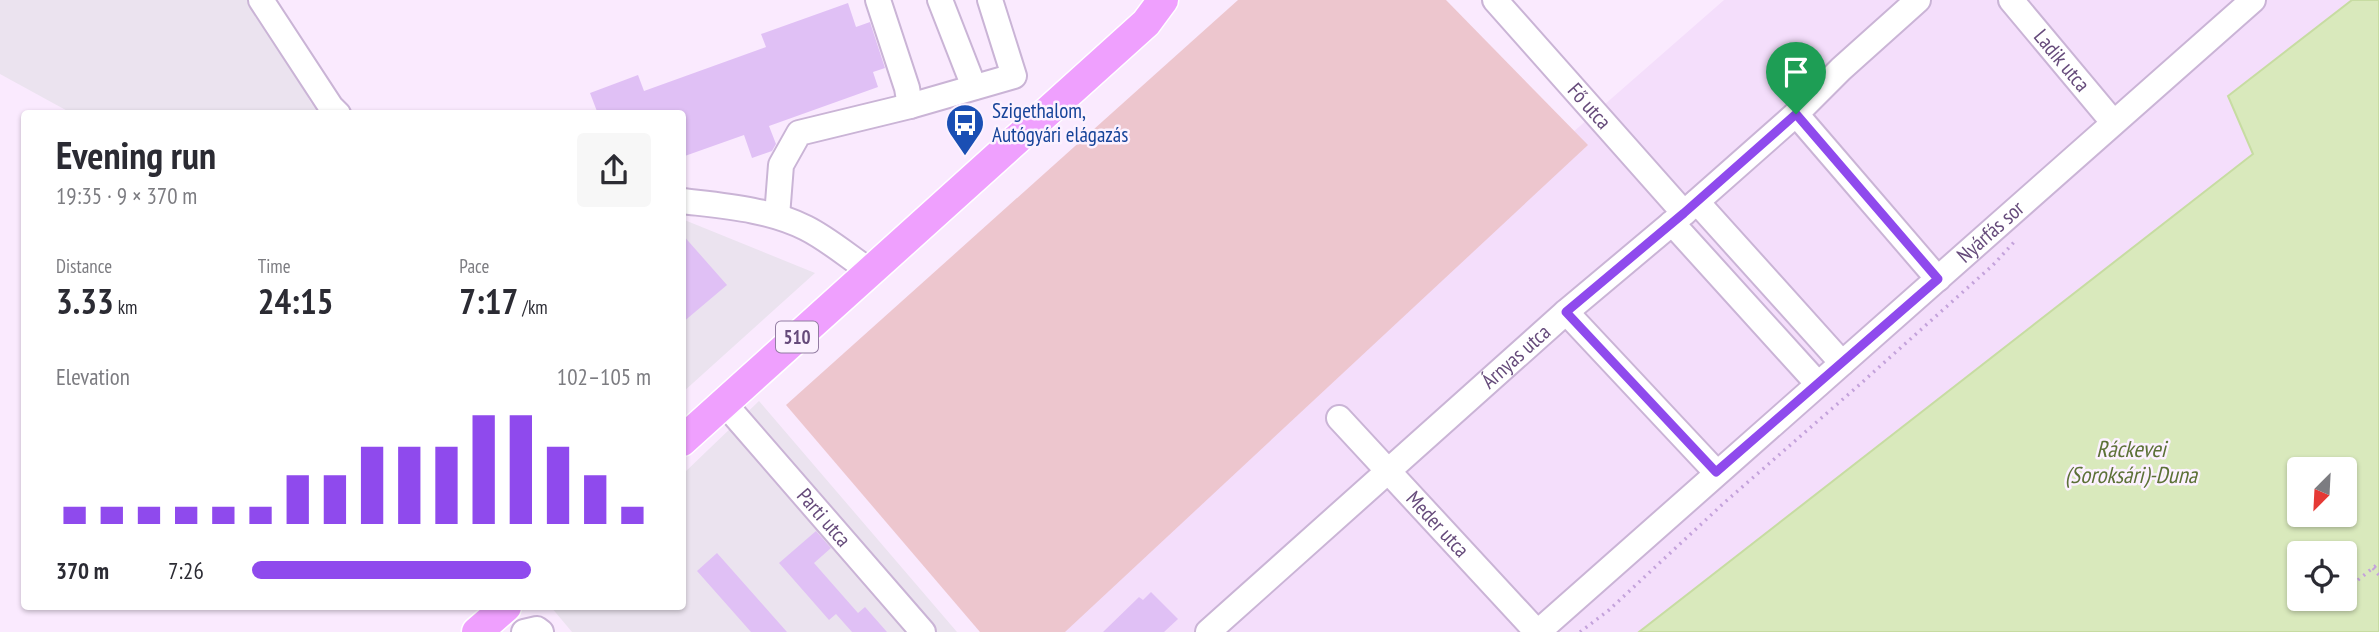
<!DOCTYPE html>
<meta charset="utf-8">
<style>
:root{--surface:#fff;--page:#f7f7f7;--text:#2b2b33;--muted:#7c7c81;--accent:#8f4aed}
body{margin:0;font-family:"PT Sans Narrow",sans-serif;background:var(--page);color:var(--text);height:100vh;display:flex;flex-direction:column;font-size:26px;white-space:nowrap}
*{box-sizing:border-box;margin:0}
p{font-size:23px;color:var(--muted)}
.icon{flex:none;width:38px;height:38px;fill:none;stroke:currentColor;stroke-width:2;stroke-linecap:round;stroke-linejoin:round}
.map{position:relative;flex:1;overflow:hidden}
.panel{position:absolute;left:21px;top:110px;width:665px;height:500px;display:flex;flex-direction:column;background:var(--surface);border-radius:7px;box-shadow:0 2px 5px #0004}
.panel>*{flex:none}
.needle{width:46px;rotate:204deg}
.fabs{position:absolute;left:2287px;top:457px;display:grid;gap:14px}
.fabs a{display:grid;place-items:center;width:70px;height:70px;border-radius:7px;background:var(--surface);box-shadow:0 2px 5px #0004;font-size:35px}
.pin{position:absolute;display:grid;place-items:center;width:60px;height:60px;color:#fff;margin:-72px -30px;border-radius:50% 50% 50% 0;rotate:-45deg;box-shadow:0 0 7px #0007}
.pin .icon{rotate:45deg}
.round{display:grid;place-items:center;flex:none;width:74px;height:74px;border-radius:7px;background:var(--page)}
.overview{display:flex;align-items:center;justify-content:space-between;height:119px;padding:0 35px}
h1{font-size:38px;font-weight:700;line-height:52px}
.metrics{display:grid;grid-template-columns:repeat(3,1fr);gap:10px;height:119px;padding:7px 35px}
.metrics div{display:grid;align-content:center}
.metrics b{font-size:35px;font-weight:700}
.metrics small{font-size:19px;font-weight:400}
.metrics p{font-size:19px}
.chart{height:196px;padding:14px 35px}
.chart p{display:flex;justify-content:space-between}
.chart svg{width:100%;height:126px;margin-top:7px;stroke:var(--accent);stroke-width:6}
ul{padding:0 35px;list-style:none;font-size:23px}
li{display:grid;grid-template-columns:112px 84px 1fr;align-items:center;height:52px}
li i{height:18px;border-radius:9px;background:var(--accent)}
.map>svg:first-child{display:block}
.residential{fill:#f4defb}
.industrial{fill:#ebe3ef}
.green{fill:#edc6ce}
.water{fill:#d9e9bc;stroke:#c7dca2;stroke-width:2;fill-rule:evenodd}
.building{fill:#e0c0f5}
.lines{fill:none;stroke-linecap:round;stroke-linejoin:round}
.minor-casing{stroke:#cab4d6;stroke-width:28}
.major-casing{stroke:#fff;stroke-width:33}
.path{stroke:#c4a2db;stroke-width:3.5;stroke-dasharray:2 5;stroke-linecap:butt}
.minor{stroke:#fff;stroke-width:24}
.major{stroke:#efa0fe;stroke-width:30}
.route-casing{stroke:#fff;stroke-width:14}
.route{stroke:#8f4aed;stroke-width:9}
.labels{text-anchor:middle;stroke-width:5;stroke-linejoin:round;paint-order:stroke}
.shield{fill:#fcf1ff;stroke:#937da3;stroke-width:2}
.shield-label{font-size:19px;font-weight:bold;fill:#664b7b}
.street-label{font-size:21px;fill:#664b7b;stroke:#fcf1ff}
.transit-label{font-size:21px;fill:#164399;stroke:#fcf1ff;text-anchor:start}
.water-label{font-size:23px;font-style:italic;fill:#5c7137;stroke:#fcf1ff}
</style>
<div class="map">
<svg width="2379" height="632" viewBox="0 0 2379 632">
<rect width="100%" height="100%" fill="#faeafe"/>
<path class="residential" d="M1724,0h628l-124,96 25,58 -614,478h-637z"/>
<path class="industrial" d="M0,0h254l57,103 14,11h-252l-73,-40z
M682,219l133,54 -132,119h-1z
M759,401l198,231h-385l-21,-25h131l1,-133z"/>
<path class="green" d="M1238,0h208l142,145 -523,487h-85l-194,-227z"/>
<path class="water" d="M2352,0h27v632h-740l614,-478 -25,-58zM2300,469h45v45h-45zM2300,553h45v45h-45z"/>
<path class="building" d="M848,3l8,24 14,-5 15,46 -12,4 5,15 -109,39 7,18 -4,7 -20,7 -8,-23 -62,22v-43h-84l-8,-21 48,-18 6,16 122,-44 -5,-13z
M682,234l45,51 -45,38z
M816,531l15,17 -17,15 44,50 7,-6 22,25h-35l-16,-18 -7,6 -50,-57z
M717,553l70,79h-36l-54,-61z
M1151,592l27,27 -14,13h-61l36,-35 4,3z"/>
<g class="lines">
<defs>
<g id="minor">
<path d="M261,0l70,107 7,7"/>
<path d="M878,0l29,88 3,18"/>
<path d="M940,0l34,87"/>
<path id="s1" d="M1495,0l189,213"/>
<path id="s2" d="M2011,0l102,122"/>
<path d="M1796,114l142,165"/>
<path d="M682,201c42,5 86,8 124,27 22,11 43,29 64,43"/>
<path d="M1697,202l145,161"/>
<path d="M777,216l4,-51 18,-32 111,-27 104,-30 -24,-76"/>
<path d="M1672,223l146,161"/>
<path d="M1566,312l150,160"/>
<path id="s3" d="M724,403l199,229"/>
<path id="s4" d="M1339,418l198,214"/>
<path d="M524,632l13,-3 4,3"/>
<path id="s5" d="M1208,632l358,-320 118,-99 112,-99 45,-45 77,-69"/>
<path id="s6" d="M1538,632l715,-632"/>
</g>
<path id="major" d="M682,441l464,-418 17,-23
M477,632l29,-25"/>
</defs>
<use href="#minor" class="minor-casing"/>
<use href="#major" class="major-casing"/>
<path class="path" d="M2373,568l6,7
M2358,580l21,-17
M1580,632l29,-22 116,-108 133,-116 135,-121 23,-25"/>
<use href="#minor" class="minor"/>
<use href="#major" class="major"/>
</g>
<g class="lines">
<defs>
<path id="route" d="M1796,114l142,165 -222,193 -150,-160 118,-99z"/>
</defs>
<use href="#route" class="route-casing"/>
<use href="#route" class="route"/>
</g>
<defs>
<symbol id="bus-pin" viewBox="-11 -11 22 30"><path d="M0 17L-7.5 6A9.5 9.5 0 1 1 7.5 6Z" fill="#1a4fb4" stroke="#fcf1ff"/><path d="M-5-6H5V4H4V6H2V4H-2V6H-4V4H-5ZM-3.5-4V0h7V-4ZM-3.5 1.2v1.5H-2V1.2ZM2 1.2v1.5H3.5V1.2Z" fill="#fff"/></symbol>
</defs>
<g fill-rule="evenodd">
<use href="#bus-pin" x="943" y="101" width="44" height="60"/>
</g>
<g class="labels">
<rect class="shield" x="776" y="321.5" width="42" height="31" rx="5"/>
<g class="shield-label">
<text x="797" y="344">510</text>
</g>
<g class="street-label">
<text dy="7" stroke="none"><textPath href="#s2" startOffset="79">Ladik utca</textPath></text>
<text dy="7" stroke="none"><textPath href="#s1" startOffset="142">Fő utca</textPath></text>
<text dy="7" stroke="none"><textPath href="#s6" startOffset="604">Nyárfás sor</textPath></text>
<text dy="7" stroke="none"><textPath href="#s5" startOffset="413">Árnyas utca</textPath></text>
<text dy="7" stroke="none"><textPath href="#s3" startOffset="152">Parti utca</textPath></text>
<text dy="7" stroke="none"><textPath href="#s4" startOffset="145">Meder utca</textPath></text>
</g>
<g class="transit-label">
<text x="992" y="118">Szigethalom,<tspan x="992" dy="24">Autógyári elágazás</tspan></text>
</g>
<g class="water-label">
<text x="2131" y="457">Ráckevei<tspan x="2131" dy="26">(Soroksári)-Duna</tspan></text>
</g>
</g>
</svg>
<div class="fabs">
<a><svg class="needle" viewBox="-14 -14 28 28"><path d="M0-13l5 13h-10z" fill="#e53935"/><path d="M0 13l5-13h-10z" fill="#7c7c81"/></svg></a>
<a><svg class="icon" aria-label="locate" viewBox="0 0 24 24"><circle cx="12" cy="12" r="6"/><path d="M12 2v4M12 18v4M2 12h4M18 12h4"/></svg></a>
</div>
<div class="pin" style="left:1796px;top:114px;background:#1e9e55"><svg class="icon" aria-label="arrive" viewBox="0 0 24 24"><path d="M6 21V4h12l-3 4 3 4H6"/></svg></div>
<section class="panel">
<div class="overview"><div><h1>Evening run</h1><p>19:35 · 9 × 370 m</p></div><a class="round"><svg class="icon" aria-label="share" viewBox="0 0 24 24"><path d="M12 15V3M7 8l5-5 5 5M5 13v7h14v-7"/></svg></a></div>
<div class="metrics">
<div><p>Distance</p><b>3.33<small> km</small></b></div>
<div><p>Time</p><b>24:15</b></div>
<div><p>Pace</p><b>7:17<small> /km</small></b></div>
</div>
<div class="chart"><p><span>Elevation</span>102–105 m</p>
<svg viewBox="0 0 160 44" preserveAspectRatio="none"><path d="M5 44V38M15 44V38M25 44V38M35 44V38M45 44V38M55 44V38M65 44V27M75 44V27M85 44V17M95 44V17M105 44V17M115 44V6M125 44V6M135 44V17M145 44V27M155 44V38"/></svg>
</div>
<ul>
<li><b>370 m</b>7:26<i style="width:70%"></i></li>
</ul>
</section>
</div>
